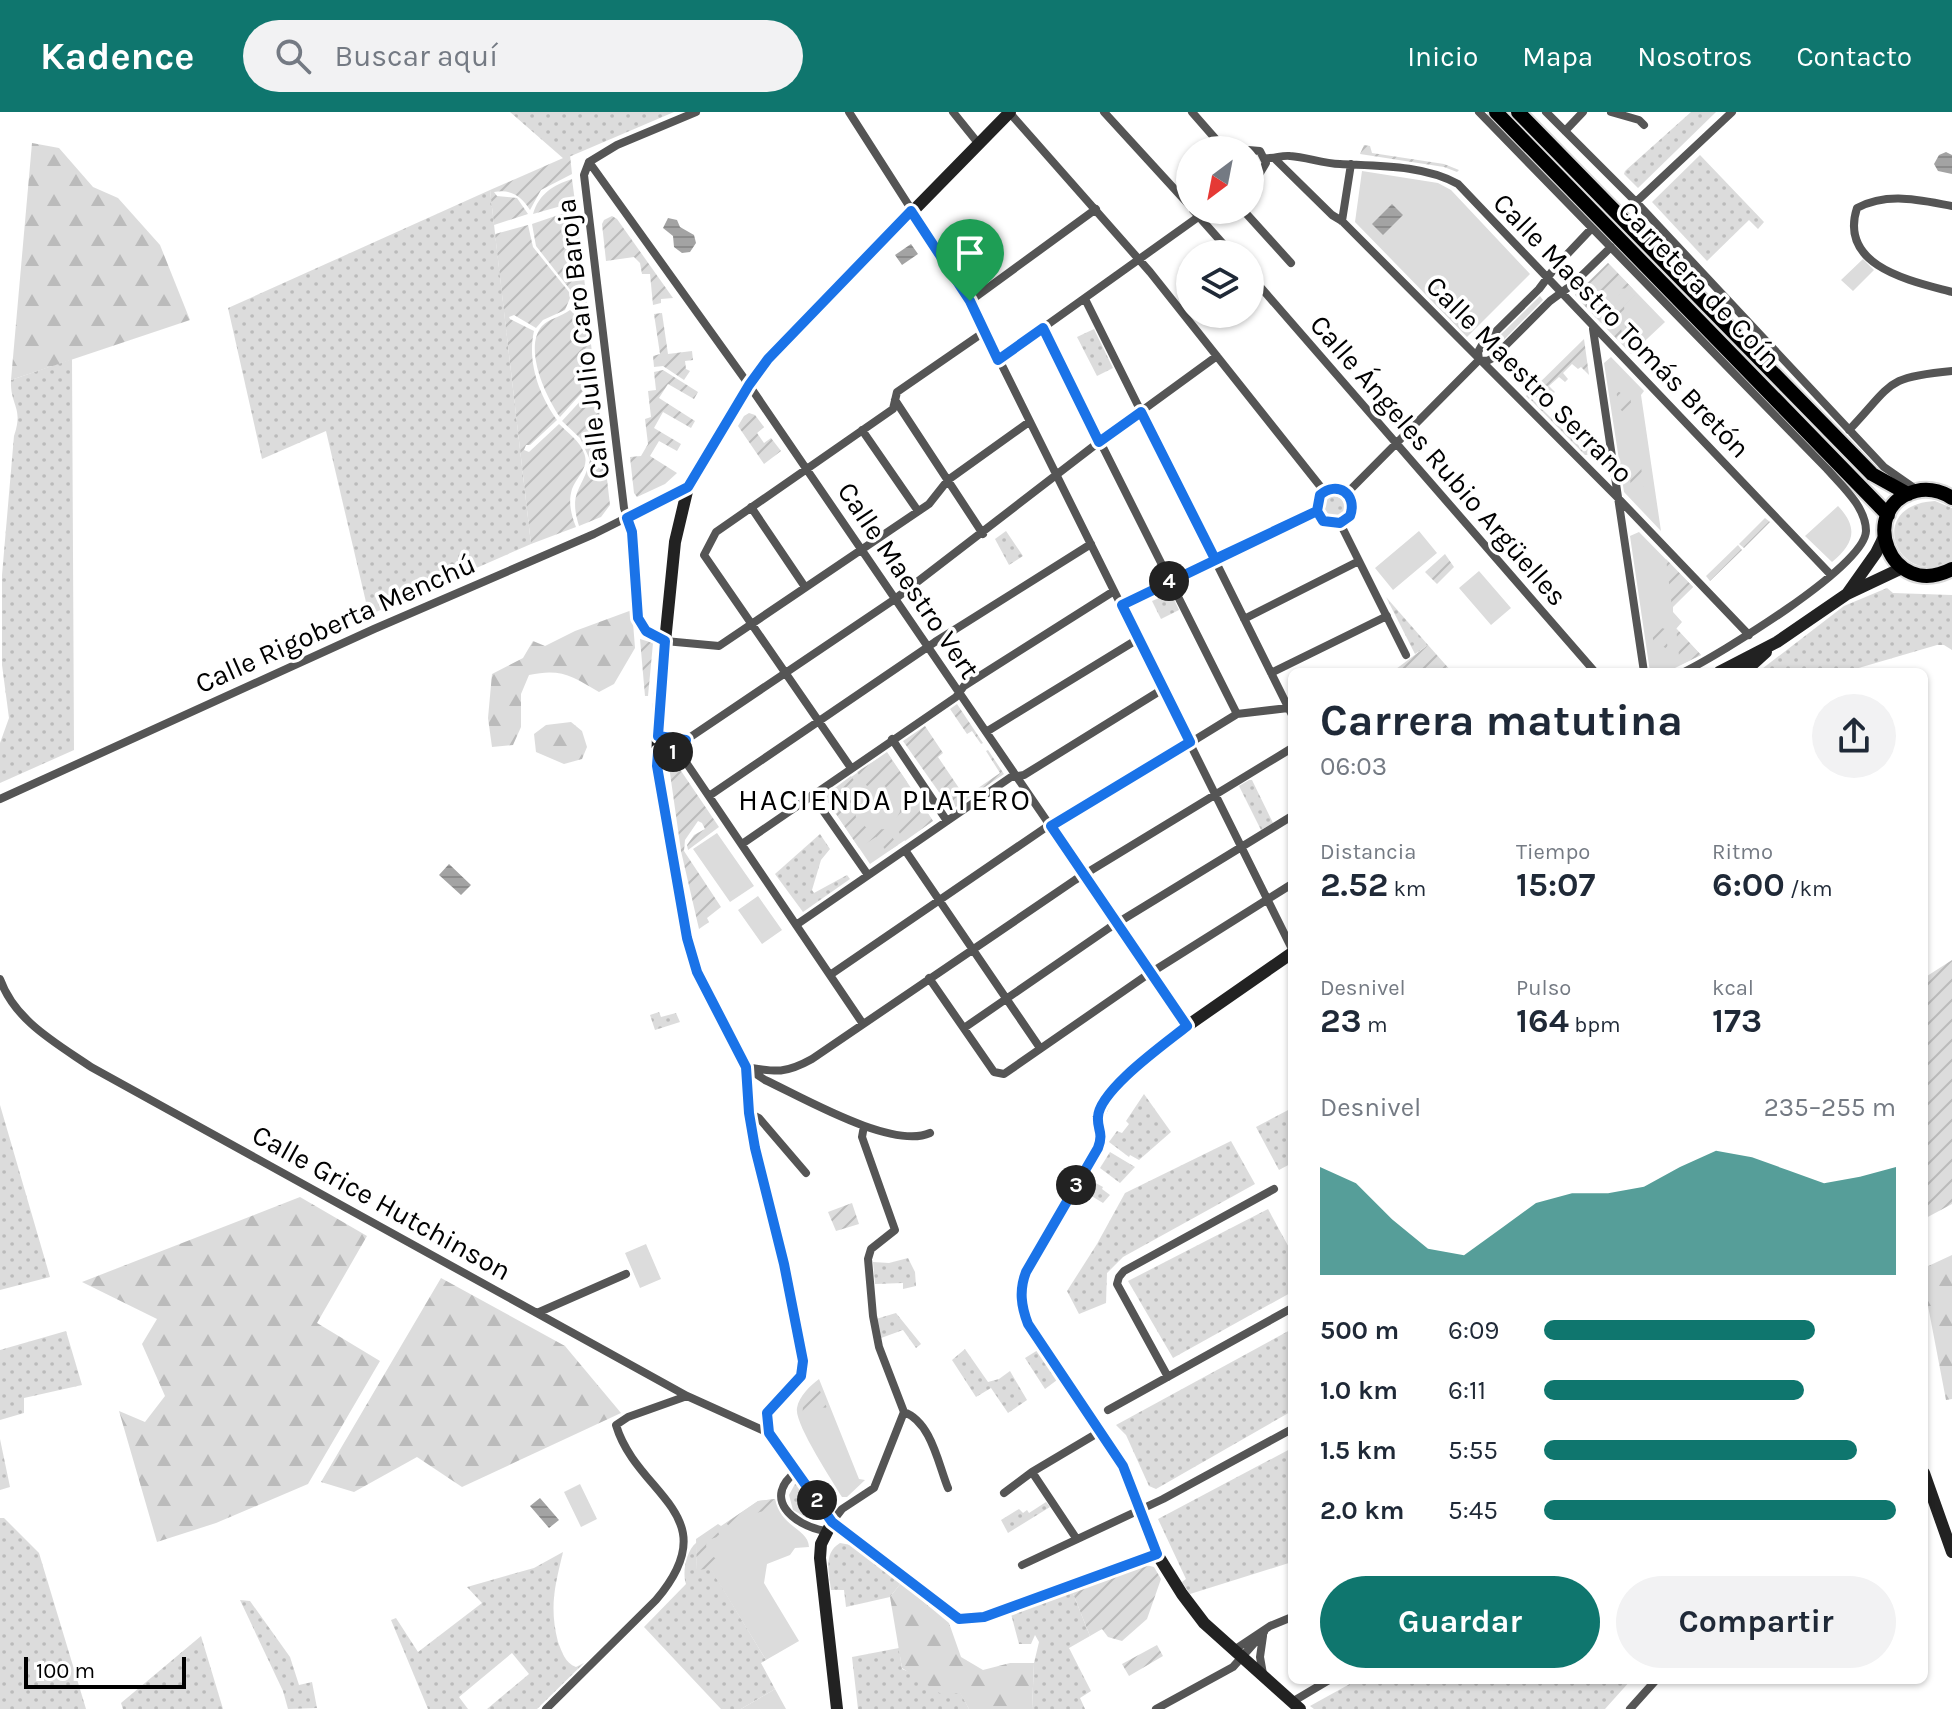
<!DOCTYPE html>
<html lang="es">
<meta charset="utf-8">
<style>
:root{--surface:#fff;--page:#f2f2f3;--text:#1f2937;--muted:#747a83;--accent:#0f766e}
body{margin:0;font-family:Karla,sans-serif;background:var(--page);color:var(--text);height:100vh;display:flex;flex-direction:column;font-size:30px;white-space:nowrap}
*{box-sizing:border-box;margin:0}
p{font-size:26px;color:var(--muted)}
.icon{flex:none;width:44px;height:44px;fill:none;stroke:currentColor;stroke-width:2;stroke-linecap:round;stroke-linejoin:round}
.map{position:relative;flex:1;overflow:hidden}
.drawer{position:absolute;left:1288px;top:556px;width:640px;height:1016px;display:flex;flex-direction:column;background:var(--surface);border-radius:12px;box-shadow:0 2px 6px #0004}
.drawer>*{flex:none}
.needle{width:52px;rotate:212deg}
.buttons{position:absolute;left:1176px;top:24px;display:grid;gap:16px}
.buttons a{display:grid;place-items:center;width:88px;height:88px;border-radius:50%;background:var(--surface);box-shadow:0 2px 6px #0004;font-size:40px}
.scale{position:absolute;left:24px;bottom:20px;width:162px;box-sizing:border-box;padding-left:8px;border:4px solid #000;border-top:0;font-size:22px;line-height:28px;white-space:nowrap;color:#000;-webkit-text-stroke:6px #fff;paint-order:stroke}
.pin{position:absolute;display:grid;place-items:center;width:68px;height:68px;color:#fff;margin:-82px -34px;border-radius:50% 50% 50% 0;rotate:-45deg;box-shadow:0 0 8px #0007}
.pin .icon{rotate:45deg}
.km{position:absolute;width:40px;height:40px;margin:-20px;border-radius:50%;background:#222;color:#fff;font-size:22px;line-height:40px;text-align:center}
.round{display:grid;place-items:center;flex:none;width:84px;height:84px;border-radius:42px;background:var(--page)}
.head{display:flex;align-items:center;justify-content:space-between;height:136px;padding:0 32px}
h1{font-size:44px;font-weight:700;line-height:60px}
.stats{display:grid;grid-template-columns:repeat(3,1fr);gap:12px;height:136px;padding:8px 32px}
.stats div{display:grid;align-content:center}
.stats b{font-size:34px;font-weight:700}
.stats small{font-size:22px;font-weight:400}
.stats p{font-size:22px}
.chart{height:224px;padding:16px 32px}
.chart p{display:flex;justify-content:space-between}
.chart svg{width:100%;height:144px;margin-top:8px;fill:var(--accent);opacity:.7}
.cta{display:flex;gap:16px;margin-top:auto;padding:16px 32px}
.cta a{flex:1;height:92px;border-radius:48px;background:var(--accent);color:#fff;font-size:32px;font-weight:700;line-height:92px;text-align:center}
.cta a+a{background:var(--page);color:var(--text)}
ul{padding:0 32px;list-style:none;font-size:26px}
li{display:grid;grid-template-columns:128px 96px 1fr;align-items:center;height:60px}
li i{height:20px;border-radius:10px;background:var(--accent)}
header{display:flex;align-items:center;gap:48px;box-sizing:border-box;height:112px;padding:0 40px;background:var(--accent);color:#fff}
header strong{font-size:38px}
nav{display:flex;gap:44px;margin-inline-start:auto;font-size:28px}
.search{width:560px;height:72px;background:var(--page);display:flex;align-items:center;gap:20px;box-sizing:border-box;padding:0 28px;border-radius:44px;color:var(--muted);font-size:30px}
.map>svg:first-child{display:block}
.grass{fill:url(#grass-dots)}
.forest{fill:url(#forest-firs)}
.park{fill:#dcdcdc}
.garden{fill:url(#garden-furrows)}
.water{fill:url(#water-rules)}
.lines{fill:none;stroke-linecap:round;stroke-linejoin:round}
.primary-casing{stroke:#dbdbdb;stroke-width:18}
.street{stroke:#555;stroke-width:8}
.secondary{stroke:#222;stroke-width:12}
.primary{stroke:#000;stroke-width:14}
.route-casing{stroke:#fff;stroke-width:16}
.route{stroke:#1a73e8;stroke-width:10}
.labels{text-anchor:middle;stroke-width:7;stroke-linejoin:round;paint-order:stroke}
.street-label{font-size:28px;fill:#000;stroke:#fff}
.neighbourhood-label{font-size:30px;letter-spacing:2px;fill:#000;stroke:#fff}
</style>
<header>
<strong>Kadence</strong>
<div class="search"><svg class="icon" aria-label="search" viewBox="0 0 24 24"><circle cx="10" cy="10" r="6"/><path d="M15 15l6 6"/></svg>Buscar aquí</div>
<nav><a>Inicio</a><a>Mapa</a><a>Nosotros</a><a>Contacto</a></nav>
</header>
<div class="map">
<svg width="1952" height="1597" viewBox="0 0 1952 1597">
<defs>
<pattern id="grass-dots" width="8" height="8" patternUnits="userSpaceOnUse" patternTransform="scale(2)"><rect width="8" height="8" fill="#dcdcdc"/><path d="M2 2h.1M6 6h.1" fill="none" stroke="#bbb" stroke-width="1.8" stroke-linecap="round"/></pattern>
<pattern id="forest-firs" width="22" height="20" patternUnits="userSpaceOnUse" patternTransform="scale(2)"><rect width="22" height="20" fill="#dcdcdc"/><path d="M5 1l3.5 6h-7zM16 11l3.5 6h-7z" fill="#bbb"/></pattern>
<pattern id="garden-furrows" width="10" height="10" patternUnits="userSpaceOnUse" patternTransform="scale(2)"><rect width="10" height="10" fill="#dcdcdc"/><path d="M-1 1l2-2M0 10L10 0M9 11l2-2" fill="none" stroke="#bbb"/></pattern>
<pattern id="water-rules" width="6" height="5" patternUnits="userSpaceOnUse" patternTransform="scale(2)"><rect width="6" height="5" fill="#a3a3a3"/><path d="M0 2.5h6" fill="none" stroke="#8b8b8b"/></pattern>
</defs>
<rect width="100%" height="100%" fill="#fff"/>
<path class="grass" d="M510,0h164l-110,47z
M1691,0h25l-78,76 -14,-14 1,-3z
M1700,43l64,67 -6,7 -9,-9 -42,41 -55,-59z
M490,78l41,354 -162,71 -43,-184 -64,28 -34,-151z
M1540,184l3,4 -50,51 -5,-4z
M1094,217l19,39 -16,8 -20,-39z
M72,247l2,391 -74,33v-40l9,-25 -7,-53v-90l12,-139c10,-29 -4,-30 -3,-56z
M1334,384l8,2 4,10 -6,8 -6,1 -9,-5 -1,-7 3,-7z
M1935,389l17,7v52c-53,32 -90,-55 -17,-59z
M1006,419l17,25 -14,9 -14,-26z
M1887,476l6,5 59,2v55l-8,-5h-7l-92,27h-87l86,-66z
M1171,481l8,17 -18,9 -9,-18z
M1386,485l42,48 -13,9z
M1249,668h3l21,43 -12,7 -22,-44z
M820,722l10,15 -9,11 -9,30 2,3 33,-18 3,4 -47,33 -28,-38z
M659,900l2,5 15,-4 4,9 -25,8 -5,-15z
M1144,982l27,38 -32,28 -9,-5 -1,2 -20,-15 8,-11 5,2 7,-9 -3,-3z
M0,993l50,172 -50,13z
M1292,996v55l-13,7 -23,-43z
M1231,1029l24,43 -132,73 -16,16 -1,30 -27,11 -12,-23 30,-47 28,-51z
M1110,1040l25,15 -15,16 -20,-15z
M1092,1069l11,6 -1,2 8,6 -7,8 -18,-11z
M1268,1097l24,44v39l-119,66 -45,-77z
M908,1146l7,14 1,14 -13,3v-6l-28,1 -2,-22 16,1z
M896,1201l25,31 -5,4 -13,-18 -22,8 -5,-19z
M1292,1217v82l-136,78 -7,-3 -23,-51 -10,-10z
M66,1219l16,54 -58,13v15l-24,7v-70z
M965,1237l23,33 11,-3 11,-8 17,29 -19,13 -17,-25 -15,9 -24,-37z
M1038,1238l19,30 -12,9 -20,-31z
M0,1327l10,48 -10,3z
M1292,1336v114l-102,32 -8,-12 4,-3 -28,-60z
M795,1372h3l20,27 -1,6 -10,1 -14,-8 -4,-15z
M1046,1390l4,5 -42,26 -7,-13 18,-11 4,4 4,-3 2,3z
M0,1406h4l35,35 47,156h-86z
M696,1431l1,27 14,-1 55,91 -5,3 14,26 -34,20h-20l-77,-82 42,-43c-4,-11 0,-33 10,-41z
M840,1431l11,2 50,38 -11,14 -44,10 -2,-17h-13c-2,-17 -8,-37 9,-47z
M563,1440c-8,34 -14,55 -5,90 4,10 7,21 18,25l8,-4 -47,46h-50l42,-35 -17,-21 -53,44 9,12h-40l-37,-89 5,-2 22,34 64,-49 -15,-16 67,-19z
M1072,1479l18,45 -21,12 22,43 -11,7 5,11h-53l2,-46 5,-21 -4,-7 -4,9h-12l-8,-30z
M240,1488l10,1 40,56 9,28 13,-3 5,26 -29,1 -5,-18z
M201,1524l22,73h-100l-2,-6z
M899,1536l3,21 58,23 9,17h-111l-6,-52z
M1357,1568h274l-26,29h-291l-4,-3z"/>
<path class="forest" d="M32,31l27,5 34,39 25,11 42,47 30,75 -179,60z
M632,498l3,38 -21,36 -15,8c-27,-16 -38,-24 -70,-17l-8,19v33l-8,18 -21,2 -4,-29 4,-44 31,-16 10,-17 12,5 30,-15z
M571,610l11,9 5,16 -5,12 -18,5 -28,-12 -2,-18 12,-9z
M300,1085l67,39 -50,87 63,38 -72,123 -92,39 -59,19 -38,-131 26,11 20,-26 -23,-52 15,-25 -75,-37z
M1952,1143v144l-6,1 -22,-115v-17z
M441,1166l124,68 56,67 -159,74 -45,-30 -63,35 -33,-10z
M901,1471l48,40 12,34 22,13 27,-7h24l-2,46h-63l-9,-16 -19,1 -39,-26 -12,-71z"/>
<path class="park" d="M1362,59l76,12 13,7 79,84 -63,63 -112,-115z
M1863,147l11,11 -21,21 -12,-11z
M1608,151l57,59 -34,32 -56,-59z
M1611,245l33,34 -3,4 20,136 -37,-39 -20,-129z
M1838,394c21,22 16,38 -6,56l-27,-26z
M1419,419l18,22 -44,37 -18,-22z
M1639,420l54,55 -20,20v5l9,10 -6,7 25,26 -34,17h-17l-20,-136z
M1479,459l32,37 -20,17 -32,-37z
M887,640l46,69 -63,43 -46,-68z
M717,721l37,53 -24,16 -37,-53z
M758,784l24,34 -20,14 -24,-34z
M646,1132l15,35 -21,9 -15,-35z
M819,1267l40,100 6,1 -18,17h-5c-10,-17 -48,-74 -45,-89 2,-12 13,-22 22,-29z
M580,1372l17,35 -16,8 -17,-35z
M775,1387c6,29 33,29 34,48l-14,1 -5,7 -23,9 -3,19 35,58 -33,19 -55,-90h-14l-1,-31 22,-15 3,2 37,-25z
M775,1577l11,20h-45z"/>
<path class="garden" d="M1364,33l6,1 2,7 72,11 15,6 -2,2 -13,-5 -84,-13z
M570,43l2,19 -31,16 -11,20c-9,-15 -20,-21 -36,-18l3,4 20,2 11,16 -34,11 -4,-35z
M572,67l3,23 -42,12c6,-20 20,-29 39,-35z
M576,97l13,111 -17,-13v-15l-36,-46 -4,-22z
M612,104l5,3 56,79 -12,1v4l-8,2 -3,-31h-8l-2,-11 -6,-6 -28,4 -4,-37 2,-4z
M528,113l5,22 36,45 1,6 -5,12 -22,10 -7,8 -22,-13 -5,2 1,2 24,12c-7,31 5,64 23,89l-27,25h-4l-2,5 5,2 30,-28c9,9 21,17 25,29 6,14 -7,23 -12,36 -4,13 -1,25 4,38l-45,17 -36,-310z
M1608,151l25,26 -19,-1v7l-7,5 -6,-6 -26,1z
M1620,182l15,1 -11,11 3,28 -3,-16 -11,-7 -1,-7z
M1597,187l10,6 1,7 -7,11 -21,-22z
M570,198l19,17 6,51 -35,39c-14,-20 -37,-69 -18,-91 8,-8 19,-9 28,-16z
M662,201l6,41 24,-3 1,9 -8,1 1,8 4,2 -6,9 -21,-14 -9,1 -1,-11 7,-2 -6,-40z
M1611,205l9,5 4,24 -17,-17 -1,-7z
M1584,227l5,36 -8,-8 -3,2 -6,-5 -9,9 5,6 -3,3 -6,-5 -10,9 6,6 -3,2 -6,-5 -9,8 -5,-2 -3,4 -3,-3z
M663,258l35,22 -4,7 -26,-15 -9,14 36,23 -4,7 -28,-16 -9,16 27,16 -4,7 -18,-10 -9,15 27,17 -12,11 -28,13 -3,-4 -4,-36 11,-1 7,-12 -3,-25 6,-2 -3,-26 8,-1 -2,-18z
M596,272l14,121 -9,12 -22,9c-11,-35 4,-36 11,-66l-10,-22 -18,-17z
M1629,276l3,22 -7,4 -6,-6 -3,-18 8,5z
M1532,287l49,49 10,-11 -5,-5 2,-2 11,10 2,14 -16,1 -54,-55z
M749,301l6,2 9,12 -7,6 7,10 7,-5 10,13 -17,13 -26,-38 6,-10z
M1635,350l6,5 3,20 -7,-5 -6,7 -2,-24z
M1765,406l5,4 -26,26 -5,-4z
M1738,433l4,5 -32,31 -4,-5z
M1445,442l9,13 -17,17 -12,-12z
M1666,447l27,28 -21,20z
M1656,514l9,3 3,21 -8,-6 -5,7 -3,-18z
M1676,516l25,27 -21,10z
M640,527l13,4 -5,53h-3z
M1428,533l24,27h-60z
M957,592l26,39 -2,1 -9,-13 -5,3 -17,-25z
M925,614l18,27 -5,4 27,40 35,-24 -14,-22 2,-1 16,24 -54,37 -4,-7 4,-3 -5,-8 -4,2 -38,-54z
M887,641l20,29 -14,10 -10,-7 -16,1 -10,-14z
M675,650l44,65 -31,23 -1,-5 7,-10 11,-6 -3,-6 -4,-2 -13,19 -1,11 37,56 -14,11 2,4 -10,7 -18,-78 -12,-85z
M851,664l10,15 -7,12 2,15 13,12 17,-1 12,16 -11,7 -11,-15 -17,11 -35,-52z
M912,677l21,32 -28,20 -12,-17 7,-12 -2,-14z
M1952,848v244l-28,15v-241z
M852,1091l7,21 -23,7 -8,-19z
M818,1274l9,22 -15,-2 -8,15c-4,-14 1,-27 14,-35z
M775,1387l1,9 -24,6 -22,13 -4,-4 32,-22z
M717,1418l3,6 -12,4 -2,5 2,9 9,5 9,-3 2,-5 4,5 -17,12 -18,2 -1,-27z
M1146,1453l8,2 7,12 -14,40 -25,22 -14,-4 -6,-8 -12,7 -18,-45z
M1157,1533l6,11 -34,20 -7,-12z"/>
<path class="water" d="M1946,40l6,3v19l-14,-3 -4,-7 5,-9z
M1392,92l11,11 -20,20 -11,-11z
M668,106l9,2 3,7 14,8 2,8 -6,9 -8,1 -8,-6 -1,-11 -10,-8z
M911,132l7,10 -16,11 -7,-10z
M449,752l22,21 -10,10 -22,-20z
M540,1386l19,22 -10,8 -19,-22z"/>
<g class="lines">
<defs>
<path id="primary" d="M1496,0l392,403
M1518,0l354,362 36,20
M1952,386c-11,-7 -23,-10 -36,-7 -60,15 -27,111 36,78"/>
</defs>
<use href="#primary" class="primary-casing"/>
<path class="street" d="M849,0l121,189 322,648
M953,0l25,31
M1009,0l141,160 174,219
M1104,0l86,94
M1192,0l28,32 11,6
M1479,0l348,357c15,17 39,38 39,62 -1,36 -148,124 -182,141
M1546,0l90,90 248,265 33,23
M1611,0l28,8 5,5
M1565,19l18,-19
M1248,38l12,1 6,12 -6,10 -10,1
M1265,46c10,1 16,-3 25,-2 17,1 33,8 50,8 38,2 84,1 118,20l373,391
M1276,48l56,55 10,6 274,275 133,139
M589,50l160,223 438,641
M589,50l-5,13 40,333 8,24 3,72 3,14 8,13 19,10 54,5 210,-142 19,-24 81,-58
M589,50l28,-17 79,-33
M1636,90l96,-90
M1952,94c-34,-6 -64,-14 -95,2 -19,59 55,73 95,84
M1193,98l39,44
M1243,98l48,53
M1342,109l9,-57
M1250,163l345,397
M1085,187l207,416
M970,189l126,-92
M1043,216l194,386
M1593,217l51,343
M998,248l210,-150
M1480,248l7,1 6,-3 57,-57 23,-17 38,-37
M895,288l88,134
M862,318l56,81
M1849,318c44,-46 35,-53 103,-59
M1316 394a18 18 0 1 1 36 0a18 18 0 1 1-36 0Z
M1347,381l132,-133 -1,-8 4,-7 57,-56 18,-24 35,-37
M751,395l54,80
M1340,411l66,132
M1122,493l195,-94
M1244,507l115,-58
M1271,561l116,-57
M986,620l152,-93
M658,624l28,4 209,-141 204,-157 118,-86
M892,627l55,82
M658,640h21l184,272
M851,656l-147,-213 12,-23 177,-123 4,-17 87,-60
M812,683l56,80
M709,684l226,-154 156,-98
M0,687l374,-170 220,-95 94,-47
M742,732l214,-147 8,-11 150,-95
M905,738l135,198
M796,813l215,-148 13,-2 139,-86
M830,863l215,-147 13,-4 179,-110 51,-6
M929,866l65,94 10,2 140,-97 148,-93
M0,867c15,42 56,64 91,88l596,329 82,37
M964,916l145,-100 183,-112
M746,955c30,5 39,7 66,-8l263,-179 217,-132
M750,958l15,10c37,17 127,70 165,53
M749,1001l10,5 47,55
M864,1014l-2,11 33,93 -24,19 -3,10 5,57 6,31 25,65
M537,1201l89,-39
M1168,1265l-51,-93 2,-7 5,-6 150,-82
M1108,1298l184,-102
M904,1300c27,10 34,51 44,76
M797,1359c-36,27 -4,54 28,60
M1004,1381l28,-21
M832,1410l10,-13 32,-21 30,-76
M1076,1426l-44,-66 69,-41
M1022,1453l141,-66 129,-70
M1263,1524l-3,21 3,17
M1234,1538l36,-24 22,-9
M1292,1590l37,-22
M546,1597l110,-109c73,-86 -19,-104 -40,-175l12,-8 59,-21
M1156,1597l77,-42 31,-35
M1630,1597l26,-29"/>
<path class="secondary" d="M1010,0l-242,247 -19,26 -61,102 -13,55 -16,160 -2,64 30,172 10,34 49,95 3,46 6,35 29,116 19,97 -2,15 -34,37 2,20 63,89 127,97 25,-2 173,-63
M1847,482l29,-41 8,-16
M1719,560l58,-30 70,-48 55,-26
M1744,560l22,-20
M1292,841l-105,73 -61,50 -18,19 -10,22 4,21 -4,10 -72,124c-7,18 -5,33 2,52l95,142 34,88 25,40 22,29 96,86
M1924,1361l28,79
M832,1410l-11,22 -1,14 17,151"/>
<use href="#primary" class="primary"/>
</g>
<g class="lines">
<defs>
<path id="route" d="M970,189l-59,-90 -143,148 -19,26 -61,102 -61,31 5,14 6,86 8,13 19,10 -7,95 28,4 -7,12h-21l-1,14 30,172 10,34 49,95 3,46 6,35 29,116 19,97 -2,15 -34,37 2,20 63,89 127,97 25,-2 173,-63 -34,-88 -95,-142c-7,-18 -9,-34 -2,-52l72,-124c6,-16 -1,-18 0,-31 1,-27 68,-74 89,-91l-136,-200 139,-84 -68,-137 195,-94 6,10 17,2 10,-7c8,-22 -13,-36 -30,-21l-3,16 -102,48 -74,-147 -42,30 -56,-114 -45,32 -28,-59"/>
</defs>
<use href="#route" class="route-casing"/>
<use href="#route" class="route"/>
</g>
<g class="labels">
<g class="street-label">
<text transform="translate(1700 172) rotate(46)" y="10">Carretera de Coín</text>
<text transform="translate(1622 213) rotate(46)" y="10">Calle Maestro Tomás Bretón</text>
<text transform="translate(582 227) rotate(-97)" y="10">Calle Julio Caro Baroja</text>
<text transform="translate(1530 267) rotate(45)" y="10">Calle Maestro Serrano</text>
<text transform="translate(1439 348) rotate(49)" y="10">Calle Ángeles Rubio Argüelles</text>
<text transform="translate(909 468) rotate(56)" y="10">Calle Maestro Vert</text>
<text transform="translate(335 511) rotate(-24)" y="10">Calle Rigoberta Menchú</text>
<text transform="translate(382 1090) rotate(29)" y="10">Calle Grice Hutchinson</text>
</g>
<g class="neighbourhood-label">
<text x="885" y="698">HACIENDA PLATERO</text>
</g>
</g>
</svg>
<div class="buttons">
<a><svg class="needle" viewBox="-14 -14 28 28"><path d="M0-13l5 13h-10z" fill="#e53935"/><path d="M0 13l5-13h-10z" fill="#747a83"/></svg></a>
<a><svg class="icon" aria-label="layers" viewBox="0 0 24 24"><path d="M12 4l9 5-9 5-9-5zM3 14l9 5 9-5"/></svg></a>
</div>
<div class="scale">100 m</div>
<div class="pin" style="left:970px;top:189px;background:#1e9e55"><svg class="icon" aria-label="arrive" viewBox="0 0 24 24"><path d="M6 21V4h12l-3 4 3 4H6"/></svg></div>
<b class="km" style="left:673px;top:640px">1</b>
<b class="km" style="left:817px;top:1388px">2</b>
<b class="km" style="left:1076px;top:1073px">3</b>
<b class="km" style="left:1169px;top:469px">4</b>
<section class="drawer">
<div class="head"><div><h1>Carrera matutina</h1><p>06:03</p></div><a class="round"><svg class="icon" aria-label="share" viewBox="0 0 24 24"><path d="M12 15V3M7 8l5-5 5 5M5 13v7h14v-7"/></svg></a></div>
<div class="stats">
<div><p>Distancia</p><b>2.52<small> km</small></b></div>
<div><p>Tiempo</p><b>15:07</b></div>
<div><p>Ritmo</p><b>6:00<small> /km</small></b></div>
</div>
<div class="stats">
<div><p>Desnivel</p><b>23<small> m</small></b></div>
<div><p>Pulso</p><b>164<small> bpm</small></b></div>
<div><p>kcal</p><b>173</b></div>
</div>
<div class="chart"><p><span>Desnivel</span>235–255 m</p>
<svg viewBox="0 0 160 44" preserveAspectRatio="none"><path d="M0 44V11L10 16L20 27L30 36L40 38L50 30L60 22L70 19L80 19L90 17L100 11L110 6L120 8L130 12L140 16L150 14L160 11V44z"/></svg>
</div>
<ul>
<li><b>500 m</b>6:09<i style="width:77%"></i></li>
<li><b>1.0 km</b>6:11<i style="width:74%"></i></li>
<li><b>1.5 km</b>5:55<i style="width:89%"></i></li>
<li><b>2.0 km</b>5:45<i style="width:100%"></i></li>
</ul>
<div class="cta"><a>Guardar</a><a>Compartir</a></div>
</section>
</div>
